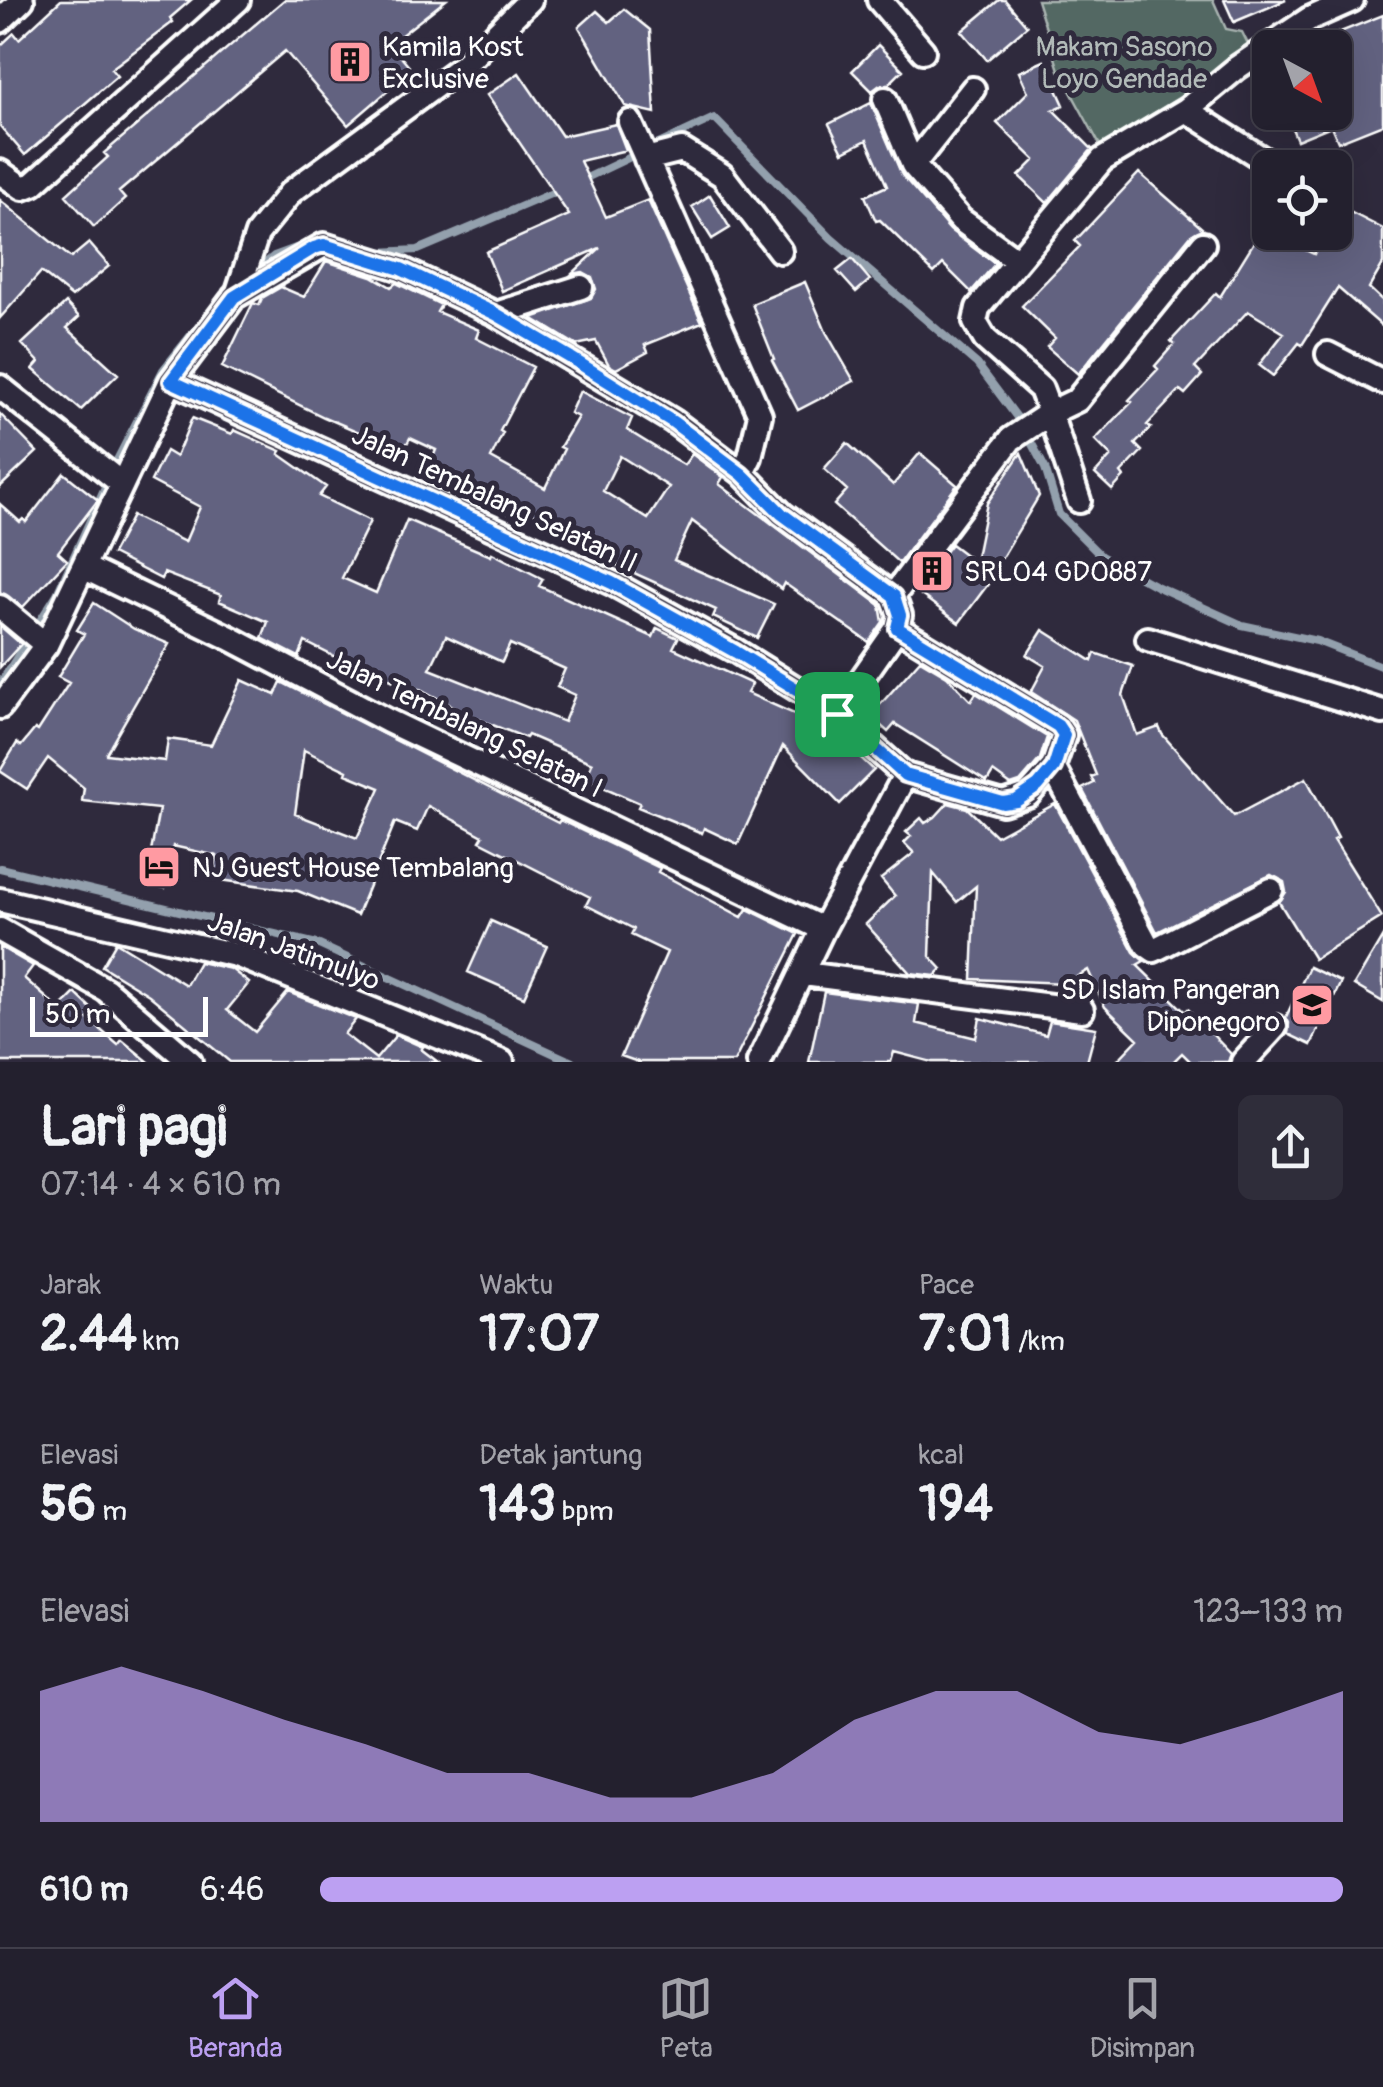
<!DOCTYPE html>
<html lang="id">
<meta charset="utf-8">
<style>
:root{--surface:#23202e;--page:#2f2d3a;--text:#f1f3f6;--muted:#a3a3aa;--line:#403e4a;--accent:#bca0f2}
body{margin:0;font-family:Pangolin,sans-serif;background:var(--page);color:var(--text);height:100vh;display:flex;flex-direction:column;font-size:38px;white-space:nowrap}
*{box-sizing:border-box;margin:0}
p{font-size:32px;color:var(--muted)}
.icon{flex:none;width:55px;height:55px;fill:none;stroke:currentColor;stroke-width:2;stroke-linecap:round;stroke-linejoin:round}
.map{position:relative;height:1062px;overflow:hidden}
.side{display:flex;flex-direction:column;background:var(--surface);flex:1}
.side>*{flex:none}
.needle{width:65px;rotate:139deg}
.fabs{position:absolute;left:1252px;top:30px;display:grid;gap:20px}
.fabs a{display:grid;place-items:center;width:100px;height:100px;border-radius:15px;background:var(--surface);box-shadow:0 10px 40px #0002,0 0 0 2px var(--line);font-size:50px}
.scale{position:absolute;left:30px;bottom:25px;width:178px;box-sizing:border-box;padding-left:10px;border:5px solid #fff;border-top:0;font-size:28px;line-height:35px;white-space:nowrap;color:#fff;-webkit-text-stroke:8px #2f2a3d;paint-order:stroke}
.pin{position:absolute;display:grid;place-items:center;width:85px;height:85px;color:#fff;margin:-42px;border-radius:20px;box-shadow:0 5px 15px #0006}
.round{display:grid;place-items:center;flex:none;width:105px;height:105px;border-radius:15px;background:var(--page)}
.summary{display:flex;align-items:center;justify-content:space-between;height:170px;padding:0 40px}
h1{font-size:55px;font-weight:700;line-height:75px}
.stats{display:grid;grid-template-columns:repeat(3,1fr);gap:15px;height:170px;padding:10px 40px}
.stats div{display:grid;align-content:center}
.stats b{font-size:50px;font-weight:700}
.stats small{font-size:28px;font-weight:400}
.stats p{font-size:28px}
.chart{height:280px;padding:20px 40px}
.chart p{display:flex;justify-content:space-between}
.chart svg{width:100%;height:180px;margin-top:10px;fill:var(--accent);opacity:.7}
ul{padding:0 40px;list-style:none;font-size:32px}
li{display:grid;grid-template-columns:160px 120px 1fr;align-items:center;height:75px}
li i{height:25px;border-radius:12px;background:var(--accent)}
.menu{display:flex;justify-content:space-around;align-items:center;height:140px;border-top:2px solid var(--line);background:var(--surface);font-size:28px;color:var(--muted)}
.menu a{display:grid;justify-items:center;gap:5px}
.menu .on{color:var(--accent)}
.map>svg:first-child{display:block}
.green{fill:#536863;stroke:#a9b4b1;stroke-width:2.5}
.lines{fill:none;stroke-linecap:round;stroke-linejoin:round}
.stream{stroke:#93a0ad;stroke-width:8}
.building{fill:#626280;stroke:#fff;stroke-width:2.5;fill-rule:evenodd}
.minor-casing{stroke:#fff;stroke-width:30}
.minor{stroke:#2f2a3d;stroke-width:22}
.route-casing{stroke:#fff;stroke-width:20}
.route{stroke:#1a73e8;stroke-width:12}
.labels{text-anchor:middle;stroke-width:10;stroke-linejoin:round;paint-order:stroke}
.poi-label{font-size:28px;fill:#fff;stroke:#2f2a3d;text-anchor:start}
.park-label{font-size:28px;fill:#b2bbb9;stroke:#2f2a3d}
.street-label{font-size:28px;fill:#fff;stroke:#2f2a3d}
</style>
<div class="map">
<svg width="1383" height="1062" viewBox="0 0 1383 1062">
<rect width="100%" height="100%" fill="#2f2a3d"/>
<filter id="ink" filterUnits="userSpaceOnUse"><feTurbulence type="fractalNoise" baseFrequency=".01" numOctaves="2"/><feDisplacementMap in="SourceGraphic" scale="20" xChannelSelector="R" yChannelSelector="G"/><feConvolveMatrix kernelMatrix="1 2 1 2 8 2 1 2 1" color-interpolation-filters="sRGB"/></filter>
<g filter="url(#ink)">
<path class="green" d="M1037,0h176l13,29 16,3 6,12 -35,32 -112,71 -42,-77z"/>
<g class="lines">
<path class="stream" d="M652,147l62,-29 117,120 146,126 42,56 26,48 14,46 42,42 55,30 86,39 75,16 66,26
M580,181l59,-28
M379,252l39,-2 144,-61
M251,275l23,-19 30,-11
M0,684l57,-90 61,-136 45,-88 32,-40
M0,868l317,76 255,118"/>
</g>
<path class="building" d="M61,0h130l-21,18 3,4 -62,47 6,7 -92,79 -25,-29v-80l14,-13 5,6z
M284,0h162l-56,44 22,26 -64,55 -63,-74 -166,141 6,7 -31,28 -28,-32 42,-38 -4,-4z
M999,0h6l22,26 -40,34 -25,-29z
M1224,0h62l-52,22z
M624,9l26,21 5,83 -30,-7 -46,-79 18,-16 12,11z
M1383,15v109l-45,18 -7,-16 -34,14 -12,-28h50v-78z
M878,45l25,25 -15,15h-8l-8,6 -20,-20z
M1044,61l20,44 -11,5 39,39 -45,54 -28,-27 16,-16 -38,-37 31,-31 -9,-20z
M519,73l43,63 54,-12 10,26 -46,11 26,56 42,-17 54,122 -57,23 3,7 -32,17 -7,-4 -13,-24 -20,4 -44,-27 59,-20 5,-9 -4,-12 -9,-5 -11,2 28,-26 -98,43 -16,-39 83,-37 -82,-120z
M871,103l31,72 48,55 45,34 -24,28 -28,-28 -9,9 -54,-53 -4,1 -11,-25 22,-10 -20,-46 -24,12 -14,-28z
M1139,173l64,56 -12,6 -113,139 -31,-27 8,-9 -33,-32 58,-60 -5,-5z
M710,195l20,33 -18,11 -20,-32z
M0,200l71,58 18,-15 20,23 -37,31 -31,-25 -41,46z
M1346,210l37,19v35l-14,24 14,13v26l-45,-39 -36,57 -3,-2 -26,33 -14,-11 25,-32 -36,-22 -53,57 7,7 -17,19 -5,-4 -33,35 4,3 -16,16 7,7 -21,22 3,4 -12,13 -17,-16 16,-18 -16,-16 37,-38 -3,-2 29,-31 -3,-3 19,-22 -3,-3 45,-48 4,4 42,-68 52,25 8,-15 7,4z
M852,259l18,21 -14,12 -19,-21z
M326,261l46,15 19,11 5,-4 45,22 -4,7 42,18 -3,8 57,29 -33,64 3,2 -12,25 54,30 19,-39 -4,-2 18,-30 -8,-4 10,-22 52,27 -5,12 57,35 8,-11 31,23 -4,7 161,121 3,17 -14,20 -85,-59 -3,6 -89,-68 -18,39 100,44 -17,34 -44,-21 3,-7 -111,-50 -19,-12 5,-6 -61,-30 -6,9 -93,-46 3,-6 -5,-2 7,-17 -26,-12 -7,13 -79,-34 -102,-50 31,-64 6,2 3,-7 19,-11 23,10zM620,456l49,31 -21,32 -45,-28z
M805,282l21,50 28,49 -56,29 -26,-50 2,-1 -22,-55z
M66,303l13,14 -12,11 51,46 -37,36 -48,-41 6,-7 -17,-18z
M0,414l37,38 -37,35z
M192,418l40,16 2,-4 47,21 -2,3 47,33 -7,9 51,25 -28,57 34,15 31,-73 84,36 1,-3 51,26 -4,7 114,51 4,-9 21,10 -5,10 79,36 -5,9 72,32 3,-3 52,48 -34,34 -57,-58 -45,98 -34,-16 -2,5 -64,-26 2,-4 -55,-24 7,-16 -64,-28 -2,3 -51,-20 -55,-29 -2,4 -53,-26 -2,4 -58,-29 -6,15 -37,-19 6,-16 -49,-21 2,-6 -57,-22 -3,6 -49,-25 20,-38 53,26 15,-35 -49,-26 15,-30 10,6zM446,636l56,26 8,-18 55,25 -8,18 18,8 -11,27 -134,-53z
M847,443l46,42 27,-32 37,32 -58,78 -65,-58 13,-15 -23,-21z
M1021,453l18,43 -47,78 2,2 -35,47 -38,-28 11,-15 -5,-5 24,-31 24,18 12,-59z
M64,473l34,27 -40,52 9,8 -44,47 -23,-15v-88l20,18 3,-3 3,3z
M94,603l40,26 35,15 -63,110 59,7 3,-22 43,6 31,-65 33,15 6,-13 277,141 2,-3 100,48 -2,4 84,45 5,-8 51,25 -64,128h-96l-17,-6 46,-104 -36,-17 3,-6 -48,-24 4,-8 -110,-56 3,-5 -55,-30 -11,25 -22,-9 -38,93 -59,-24 -85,-12 4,-23 -44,-10 -8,42 -20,-4 14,-75 -77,-8 2,-13 -36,-30 -21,31 -27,-18 17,-28 4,3 14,-17 3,2 31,-48 -11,-6 26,-43 -7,-4zM304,750l43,21 -1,3 34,14 -23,50 -62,-24z
M0,626l21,18 -21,23z
M1043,630l49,31 3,-8 38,13 -10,29 14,40 22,-8 3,7 72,82 72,-38 32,60 -4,2 48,77 -68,42 -35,-57 7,-10 -2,-10 -13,-7 -114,57 -75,-143 12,-6 -3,-6 5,-2 -22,-55 -43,-28 14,-26 -18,-11z
M920,660l27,16 24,25 5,-8 71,44 -7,22 -20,23 -9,3 -18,-13 -6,10 -92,-58 -7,8 -18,-16z
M948,803l19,5 29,28 59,-32 79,148 10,9 -7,4 48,47 3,-3 43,45 -3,8h-37l-9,-9 -9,9h-57l22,-23 -33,-32 -17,-37 -22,13 -94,-4 4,-93 -19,16 -24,-29 -3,83 12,13 -7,7 -25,-3 -44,-49 29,-28 -14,-17 33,-26 -10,-10 7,-7 -5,-4 15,-14 4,5 10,-6z
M491,921l56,25 -23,51 -56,-25z
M1383,936v66l-29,-17z
M116,942l70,43 13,-23 32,7 18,14 -22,27 28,22 33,-40 68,27 -12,15 32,25 20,-24 27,12 -2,2 17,13h-208l-81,-67 -47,-29z
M0,947l33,19 -9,12 35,31 16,-16 20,19 -7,7 30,26 4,-5 27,22h-149z
M1309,967l32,15 -30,63 -23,-11 1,-11 -3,-6z
M824,992l95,12 -3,19 60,15 4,-20 66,17 4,-14 46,7 -9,34h-155l-38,-10 -3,10h-82z"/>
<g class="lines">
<defs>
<path id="minor" d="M879,0l44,51
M0,21l22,-21
M973,89l-60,76 48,55 55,40
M885,99l28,66
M1186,110l91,58
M630,122l130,293 -10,42 -8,16
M646,159l36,-9 40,25 58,76
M0,172l23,16 10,-4 205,-184
M234,297l90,-52 77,24 95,45 177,107 69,52 40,41 111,82 7,19 -3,13 -60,86 68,61 -82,154 -64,133
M496,314l85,-27
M1328,354l55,28
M171,381l441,202 124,68 101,63
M0,387l122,97
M1079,501l-29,-88 27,-13 126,-156
M83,567l147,71 158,83 435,208
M893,596l118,-157 39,-26 -9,-24 -56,-50 -10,-17 3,-14 124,-148 84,-50 52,-43 71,-48 43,-19
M0,607l46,38
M897,628l161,98 6,9 -11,32
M1148,639l235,73
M0,707l46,-62 125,-264 67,-89 19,-58 34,-42 173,-127 66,-65
M905,775l98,28 25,-8 25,-28 94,178 7,5 117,-60
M0,900l236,55 266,107
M0,930l106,60 84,72
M804,974l278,36
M1243,1062l32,-35"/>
</defs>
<use href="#minor" class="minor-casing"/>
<use href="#minor" class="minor"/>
</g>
</g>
<g class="lines" filter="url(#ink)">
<defs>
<path id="route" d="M324,245l77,24 95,45 75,44 102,64 69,52 40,40 112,82 6,19 -3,13 161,98 6,9 -10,32 -16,19 -22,15 -13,2 -98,-28 -68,-61 -101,-62 -124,-69 -441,-202 63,-84 80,-49z"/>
</defs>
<use href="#route" class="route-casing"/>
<use href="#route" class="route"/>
</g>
<defs>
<symbol id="building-square" viewBox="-11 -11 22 22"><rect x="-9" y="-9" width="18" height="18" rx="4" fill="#ff9aa2" stroke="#2f2a3d"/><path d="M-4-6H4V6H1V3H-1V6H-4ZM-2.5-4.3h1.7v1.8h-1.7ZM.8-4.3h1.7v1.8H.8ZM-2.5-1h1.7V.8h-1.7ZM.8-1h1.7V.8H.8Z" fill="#111"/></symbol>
<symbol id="hotel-square" viewBox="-11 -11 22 22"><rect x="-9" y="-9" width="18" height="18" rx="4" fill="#ff9aa2" stroke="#2f2a3d"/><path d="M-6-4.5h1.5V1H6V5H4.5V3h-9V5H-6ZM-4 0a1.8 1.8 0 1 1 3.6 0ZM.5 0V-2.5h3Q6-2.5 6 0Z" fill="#111"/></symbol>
<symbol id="school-square" viewBox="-11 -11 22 22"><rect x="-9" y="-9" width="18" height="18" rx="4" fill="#ff9aa2" stroke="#2f2a3d"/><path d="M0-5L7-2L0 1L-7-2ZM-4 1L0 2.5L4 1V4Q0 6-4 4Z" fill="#111"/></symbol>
</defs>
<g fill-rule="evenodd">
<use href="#building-square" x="325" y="37" width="50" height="50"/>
<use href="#building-square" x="907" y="546" width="50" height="50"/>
<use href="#hotel-square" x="134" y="842" width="50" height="50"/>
<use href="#school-square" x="1287" y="980" width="50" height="50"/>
</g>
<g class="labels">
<g class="poi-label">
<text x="382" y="56">Kamila Kost<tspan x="382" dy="32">Exclusive</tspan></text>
<text x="964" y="581">SRL04 GD0887</text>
<text x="192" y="877">NJ Guest House Tembalang</text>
<text x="1280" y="999" text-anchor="end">SD Islam Pangeran<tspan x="1280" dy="32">Diponegoro</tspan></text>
</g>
<g class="park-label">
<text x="1124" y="56">Makam Sasono<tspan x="1124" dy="32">Loyo Gendade</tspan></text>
</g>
<g class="street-label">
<text transform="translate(495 498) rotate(25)" y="10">Jalan Tembalang Selatan II</text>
<text transform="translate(465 723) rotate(26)" y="10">Jalan Tembalang Selatan I</text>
<text transform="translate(294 950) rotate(20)" y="10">Jalan Jatimulyo</text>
</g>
</g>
</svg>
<div class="fabs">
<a><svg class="needle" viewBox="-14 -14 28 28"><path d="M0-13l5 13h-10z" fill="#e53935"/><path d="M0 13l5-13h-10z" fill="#a3a3aa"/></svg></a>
<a><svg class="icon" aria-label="locate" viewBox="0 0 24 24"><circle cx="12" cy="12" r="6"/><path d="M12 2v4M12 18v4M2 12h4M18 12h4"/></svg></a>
</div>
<div class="scale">50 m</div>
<div class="pin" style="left:837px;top:714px;background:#1e9e55"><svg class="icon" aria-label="arrive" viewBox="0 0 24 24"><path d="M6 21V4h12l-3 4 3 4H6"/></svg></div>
</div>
<section class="side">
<div class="summary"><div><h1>Lari pagi</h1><p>07:14 · 4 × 610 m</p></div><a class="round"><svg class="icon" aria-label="share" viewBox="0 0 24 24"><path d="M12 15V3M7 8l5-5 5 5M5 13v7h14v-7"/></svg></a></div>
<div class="stats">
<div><p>Jarak</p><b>2.44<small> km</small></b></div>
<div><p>Waktu</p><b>17:07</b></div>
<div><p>Pace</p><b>7:01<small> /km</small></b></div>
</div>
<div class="stats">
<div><p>Elevasi</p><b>56<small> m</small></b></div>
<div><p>Detak jantung</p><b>143<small> bpm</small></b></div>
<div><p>kcal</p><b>194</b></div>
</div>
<div class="chart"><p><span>Elevasi</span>123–133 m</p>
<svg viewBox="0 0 160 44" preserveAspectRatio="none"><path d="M0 44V12L10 6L20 12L30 19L40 25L50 32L60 32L70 38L80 38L90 32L100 19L110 12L120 12L130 22L140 25L150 19L160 12V44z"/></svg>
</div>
<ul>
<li><b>610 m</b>6:46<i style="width:100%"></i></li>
</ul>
</section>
<nav class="menu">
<a class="on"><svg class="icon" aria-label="home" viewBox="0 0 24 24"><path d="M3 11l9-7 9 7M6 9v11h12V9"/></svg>Beranda</a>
<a><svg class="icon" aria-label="map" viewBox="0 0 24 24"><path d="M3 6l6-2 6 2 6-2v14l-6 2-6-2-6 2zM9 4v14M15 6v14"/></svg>Peta</a>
<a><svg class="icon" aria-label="saved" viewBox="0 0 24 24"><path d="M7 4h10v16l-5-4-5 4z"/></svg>Disimpan</a>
</nav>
